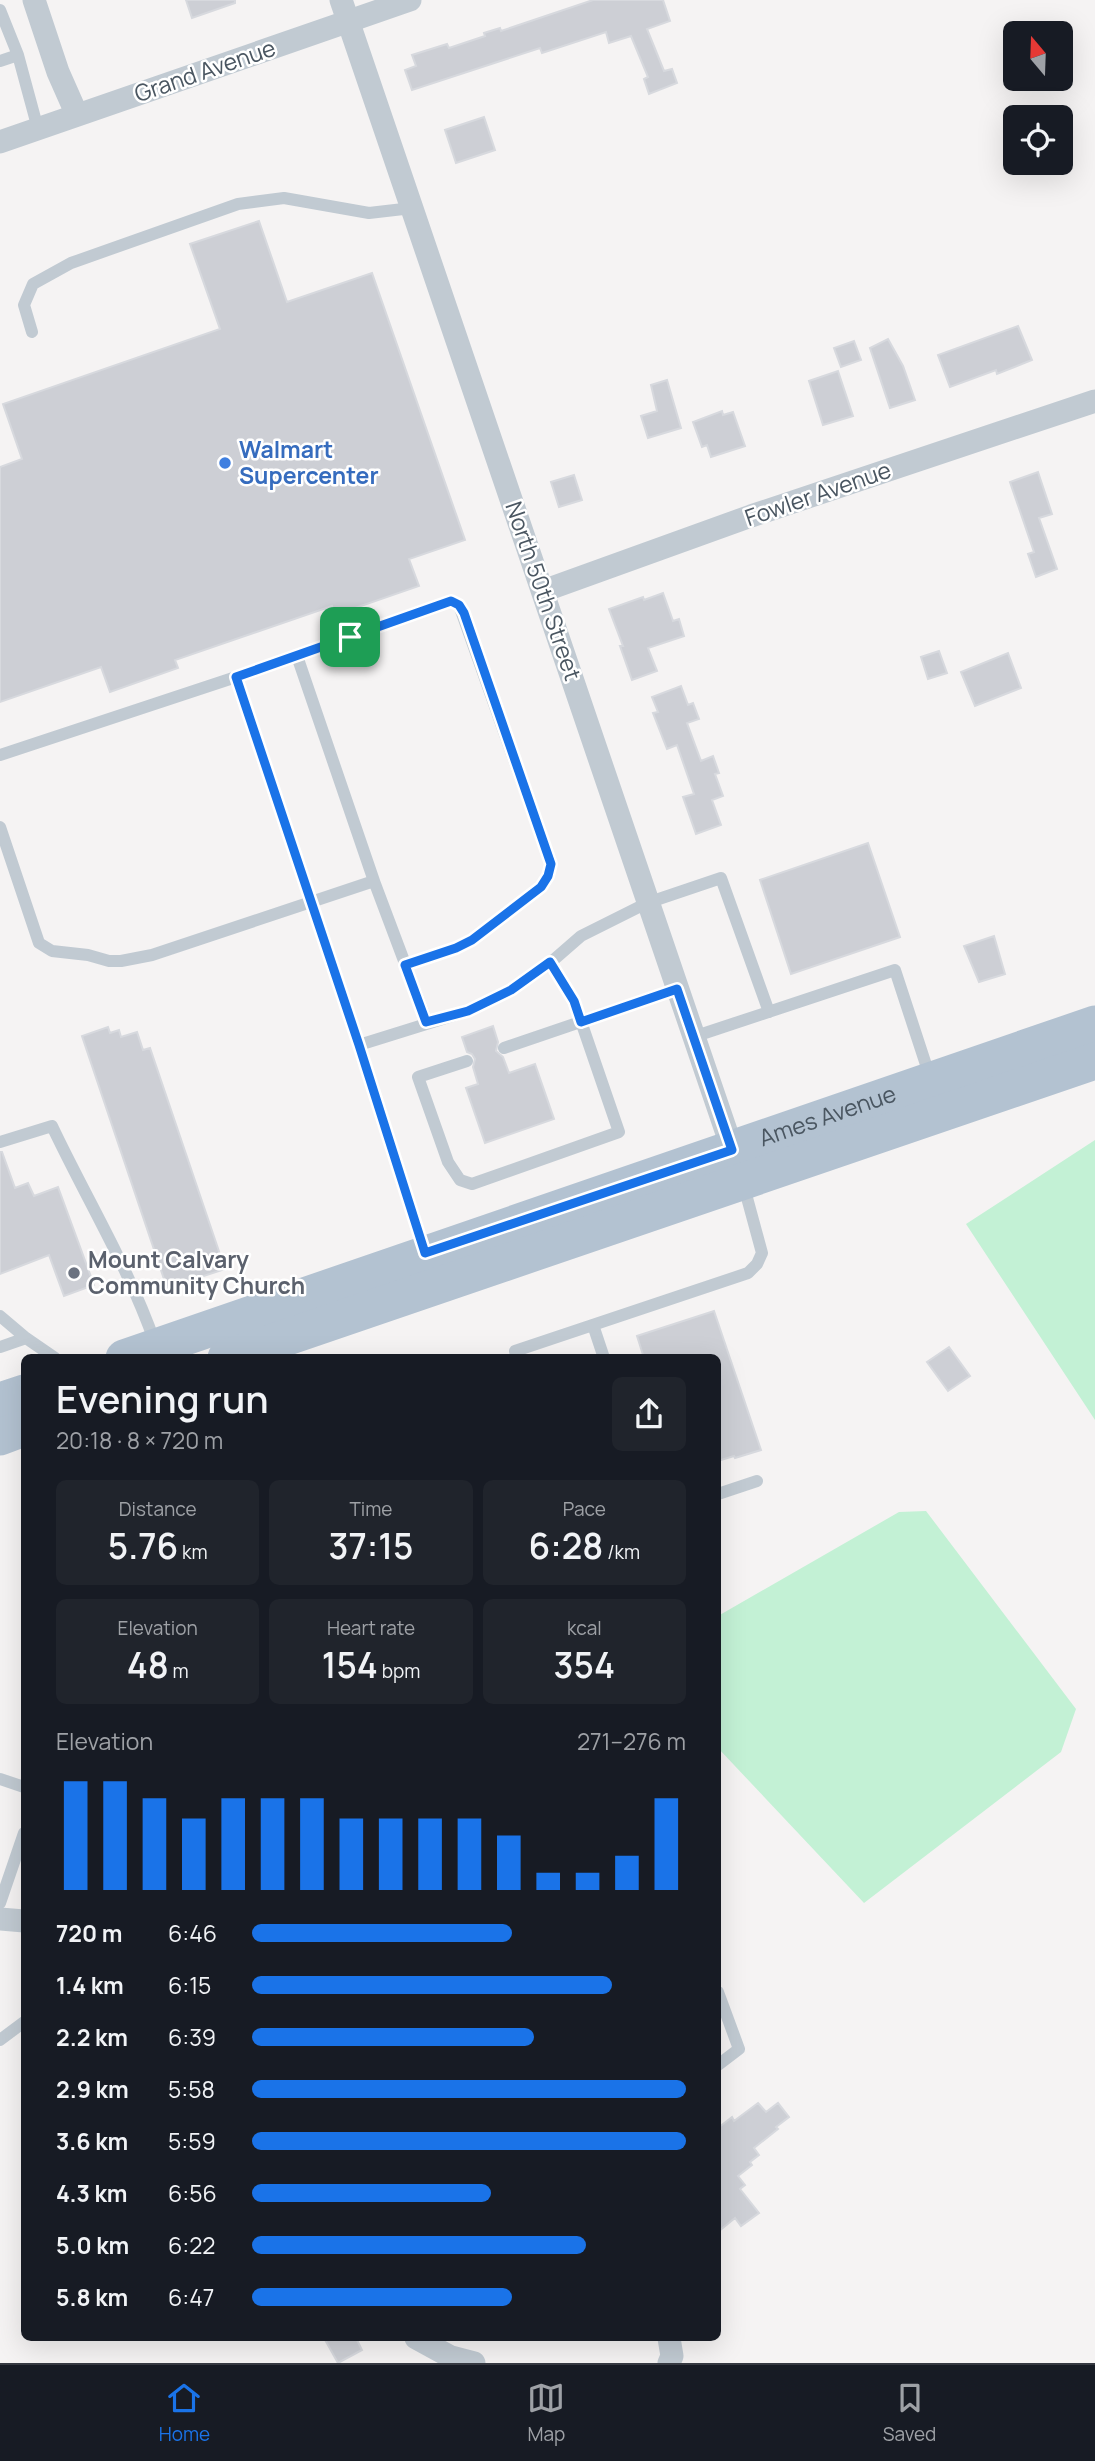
<!DOCTYPE html>
<meta charset="utf-8">
<style>
:root{--surface:#171b24;--page:#20242c;--text:#f1f3f6;--muted:#9ea1a6;--line:#363941;--accent:#1a73e8}
body{margin:0;font-family:Manrope,sans-serif;background:var(--page);color:var(--text);height:100vh;display:flex;flex-direction:column;font-size:26px;white-space:nowrap}
*{box-sizing:border-box;margin:0}
p{font-size:23px;color:var(--muted)}
.icon{flex:none;width:38px;height:38px;fill:none;stroke:currentColor;stroke-width:2;stroke-linecap:round;stroke-linejoin:round}
.map{position:relative;flex:1;overflow:hidden}
.panel{position:absolute;left:21px;top:1354px;width:700px;height:987px;display:flex;flex-direction:column;background:var(--surface);border-radius:10px;box-shadow:0 7px 28px #0002}
.panel>*{flex:none}
.needle{width:46px;rotate:341deg}
.controls{position:absolute;left:1003px;top:21px;display:grid;gap:14px}
.controls a{display:grid;place-items:center;width:70px;height:70px;border-radius:10px;background:var(--surface);box-shadow:0 7px 28px #0002;font-size:35px}
.pin{position:absolute;display:grid;place-items:center;width:60px;height:60px;color:#fff;margin:-30px;border-radius:14px;box-shadow:0 4px 10px #0006}
.round{display:grid;place-items:center;flex:none;width:74px;height:74px;border-radius:10px;background:var(--page)}
.overview{display:flex;align-items:center;justify-content:space-between;height:119px;padding:0 35px}
h1{font-size:38px;font-weight:600;line-height:52px}
.metrics{display:grid;grid-template-columns:repeat(3,1fr);gap:10px;height:119px;padding:7px 35px}
.metrics div{display:grid;align-content:center;border-radius:10px;background:var(--page);text-align:center}
.metrics b{font-size:35px;font-weight:600}
.metrics small{font-size:19px;font-weight:400}
.metrics p{font-size:19px}
.chart{height:196px;padding:14px 35px}
.chart p{display:flex;justify-content:space-between}
.chart svg{width:100%;height:126px;margin-top:7px;stroke:var(--accent);stroke-width:6}
ul{padding:0 35px;list-style:none;font-size:23px}
li{display:grid;grid-template-columns:112px 84px 1fr;align-items:center;height:52px}
li i{height:18px;border-radius:9px;background:var(--accent)}
.menu{display:flex;justify-content:space-around;align-items:center;height:98px;border-top:2px solid var(--line);background:var(--surface);font-size:19px;color:var(--muted)}
.menu a{display:grid;justify-items:center;gap:4px}
.menu .on{color:var(--accent)}
.map>svg:first-child{display:block}
.pitch{fill:#c3f1d5}
.building{fill:#cdcfd5;stroke:#d7d9de;stroke-width:2}
.lines{fill:none;stroke-linecap:round;stroke-linejoin:round}
.service{stroke:#c1cad2;stroke-width:12}
.minor{stroke:#c1cad2;stroke-width:23}
.primary{stroke:#b3c2d1;stroke-width:37}
.route-casing{stroke:#fff;stroke-width:14}
.route{stroke:#1a73e8;stroke-width:9}
.shop-dot{fill:#3f7fe0;stroke:#fff;stroke-width:2.5}
.worship-dot{fill:#6b7280;stroke:#fff;stroke-width:2.5}
.labels{text-anchor:middle;stroke-width:5;stroke-linejoin:round;paint-order:stroke}
.street-label{font-size:23px;fill:#4a5661;stroke:#fff}
.shop-label{font-size:23px;font-weight:bold;fill:#366cbe;stroke:#fff;text-anchor:start}
.worship-label{font-size:23px;font-weight:bold;fill:#5b616d;stroke:#fff;text-anchor:start}
</style>
<div class="map">
<svg width="1095" height="2363" viewBox="0 0 1095 2363">
<rect width="100%" height="100%" fill="#f5f3f3"/>
<path class="pitch" d="M1095,1140v280l-129,-196z
M926,1511l150,198 -15,43 -197,151 -146,-155v-132l181,-104z"/>
<path class="building" d="M186,0h49v3l-43,15z
M593,0h70l7,21 -23,8 17,42 8,-2 5,14 -28,11 -5,-15 4,-2 -17,-41 -22,7 -3,-11 -64,21 -2,-5 -128,42 -7,-20 11,-4 -4,-11 35,-11 2,4 36,-12 -1,-3 16,-5 1,3z
M484,117l11,33 -39,13 -11,-33z
M259,221l28,81 85,-29 93,267 -56,19 10,27 -84,29 -3,-9 -157,54 3,8 -68,24 -9,-25 -101,35v-235l22,-8 -19,-55 217,-75 -30,-85z
M1018,326l14,34 -35,14 -1,-4 -46,17 -12,-32z
M888,339l15,27 12,34 -25,8 -20,-60z
M854,341l7,19 -20,7 -7,-19z
M838,371l15,45 -30,9 -14,-44z
M667,380l14,48 -33,10 -7,-22 16,-5 -6,-26z
M722,411l1,4 10,-3 12,34 -34,11 -4,-12 -5,2 -9,-25z
M1038,472l14,42 -13,4 18,51 -21,8 -8,-23 6,-2 -24,-70z
M574,475l8,25 -23,7 -8,-25z
M663,593l10,28 6,-2 5,17 -36,12 9,23 -25,9 -12,-34h3l-14,-37 34,-12 1,3z
M939,651l8,22 -19,6 -7,-22z
M1008,653l13,35 -46,18 -14,-34z
M681,686l7,19 5,-2 6,16 -12,4 14,38 12,-5 6,17 -4,1 8,22 -11,4 9,25 -25,9 -13,-37 11,-3 -17,-49 -10,4 -14,-36 5,-1 -6,-15z
M868,843l32,94 -109,37 -31,-94z
M994,936l11,38 -26,8 -15,-36z
M493,1026l5,16 -2,9 7,6 6,16 26,-9 19,55 -69,24 -19,-55 12,-4 -5,-17 2,-8 -3,-5 -5,-2 -5,-15z
M108,1027l2,6 9,-3 2,7 16,-5 6,18 7,-2 75,221 -58,19 -85,-252z
M0,1152h2l13,36 13,-5 6,13 24,-9 36,98 -30,11 -15,-41 -49,19z
M714,1311l47,139 -26,8 -1,-2 -16,5v-103h-74l-7,-22z
M949,1347l21,29 -22,15 -21,-29z
M758,2103l8,9 12,-9 11,14 -13,10 2,2 -24,19 5,7 -9,7 2,3 -14,11 7,9 -5,4 19,24 -18,13 -6,-8 -17,14v-104l14,-11 2,4z
M324,2338h32l6,12 -24,13z"/>
<g class="lines">
<path class="service" d="M0,10l18,45 20,74
M0,61l18,-6
M32,332l-8,-27 9,-21 38,-21 167,-59 46,-6 85,15 43,-5
M297,656l77,225 53,141
M236,677l123,368 66,207
M0,755l236,-78 215,-76 8,4 92,259 -3,12 -7,11 -69,53 -16,8 -51,17
M0,827l39,116 13,8 36,4 21,6h12l31,-6 222,-74
M693,1037l202,-67 35,107
M359,1045l109,-34 43,-21 39,-27 31,-27 66,-33 74,-25 48,134
M504,1048l173,-59
M467,1061l-49,16 30,85 12,18 12,4 147,-52 -45,-131 -24,-38
M0,1142l52,-16c34,72 77,142 103,217
M0,1316l26,22 29,20
M593,1325l11,33
M0,1347l26,-9
M517,1358l-2,-7 233,-78 9,-9 5,-11 -19,-70
M718,1494l39,-13
M0,1779l24,8
M0,1903l24,-70
M718,1992l21,57 -21,16
M0,2040l24,-18"/>
<path class="minor" d="M34,0l24,72 19,43
M341,0l395,1160
M0,142l410,-142
M543,591l208,-75 344,-115
M0,1919l24,2
M416,2338l35,19 23,6
M669,2338l3,18 -3,7"/>
<g class="primary">
<path id="s1" d="M124,1358l971,-334"/>
<path d="M226,1358l869,-297"/>
<path d="M0,1401l24,-8"/>
<path d="M0,1437l24,-9"/>
</g>
</g>
<g class="lines">
<defs>
<path id="route" d="M451,601l8,4 5,8 87,251 -3,12 -7,11 -69,53 -16,8 -51,17 21,57 42,-11 43,-21 39,-28 24,39 7,21 96,-33 55,161 -307,103 -66,-208 -123,-368z"/>
</defs>
<use href="#route" class="route-casing"/>
<use href="#route" class="route"/>
</g>
<circle class="shop-dot" cx="225" cy="463" r="7"/>
<circle class="worship-dot" cx="74" cy="1273" r="7"/>
<g class="labels">
<g class="street-label">
<text transform="translate(205 71) rotate(-19)" y="8">Grand Avenue</text>
<text transform="translate(818 494) rotate(-19)" y="8">Fowler Avenue</text>
<text transform="translate(543 591) rotate(71)" y="8">North 50th Street</text>
<text dy="8" stroke="none"><textPath href="#s1" startOffset="744">Ames Avenue</textPath></text>
</g>
<g class="shop-label">
<text x="239" y="458">Walmart<tspan x="239" dy="26">Supercenter</tspan></text>
</g>
<g class="worship-label">
<text x="88" y="1268">Mount Calvary<tspan x="88" dy="26">Community Church</tspan></text>
</g>
</g>
</svg>
<div class="controls">
<a><svg class="needle" viewBox="-14 -14 28 28"><path d="M0-13l5 13h-10z" fill="#e53935"/><path d="M0 13l5-13h-10z" fill="#9ea1a6"/></svg></a>
<a><svg class="icon" aria-label="locate" viewBox="0 0 24 24"><circle cx="12" cy="12" r="6"/><path d="M12 2v4M12 18v4M2 12h4M18 12h4"/></svg></a>
</div>
<div class="pin" style="left:350px;top:637px;background:#1e9e55"><svg class="icon" aria-label="arrive" viewBox="0 0 24 24"><path d="M6 21V4h12l-3 4 3 4H6"/></svg></div>
<section class="panel">
<div class="overview"><div><h1>Evening run</h1><p>20:18 · 8 × 720 m</p></div><a class="round"><svg class="icon" aria-label="share" viewBox="0 0 24 24"><path d="M12 15V3M7 8l5-5 5 5M5 13v7h14v-7"/></svg></a></div>
<div class="metrics">
<div><p>Distance</p><b>5.76<small> km</small></b></div>
<div><p>Time</p><b>37:15</b></div>
<div><p>Pace</p><b>6:28<small> /km</small></b></div>
</div>
<div class="metrics">
<div><p>Elevation</p><b>48<small> m</small></b></div>
<div><p>Heart rate</p><b>154<small> bpm</small></b></div>
<div><p>kcal</p><b>354</b></div>
</div>
<div class="chart"><p><span>Elevation</span>271–276 m</p>
<svg viewBox="0 0 160 44" preserveAspectRatio="none"><path d="M5 44V6M15 44V6M25 44V12M35 44V19M45 44V12M55 44V12M65 44V12M75 44V19M85 44V19M95 44V19M105 44V19M115 44V25M125 44V38M135 44V38M145 44V32M155 44V12"/></svg>
</div>
<ul>
<li><b>720 m</b>6:46<i style="width:60%"></i></li>
<li><b>1.4 km</b>6:15<i style="width:83%"></i></li>
<li><b>2.2 km</b>6:39<i style="width:65%"></i></li>
<li><b>2.9 km</b>5:58<i style="width:100%"></i></li>
<li><b>3.6 km</b>5:59<i style="width:100%"></i></li>
<li><b>4.3 km</b>6:56<i style="width:55%"></i></li>
<li><b>5.0 km</b>6:22<i style="width:77%"></i></li>
<li><b>5.8 km</b>6:47<i style="width:60%"></i></li>
</ul>
</section>
</div>
<nav class="menu">
<a class="on"><svg class="icon" aria-label="home" viewBox="0 0 24 24"><path d="M3 11l9-7 9 7M6 9v11h12V9"/></svg>Home</a>
<a><svg class="icon" aria-label="map" viewBox="0 0 24 24"><path d="M3 6l6-2 6 2 6-2v14l-6 2-6-2-6 2zM9 4v14M15 6v14"/></svg>Map</a>
<a><svg class="icon" aria-label="saved" viewBox="0 0 24 24"><path d="M7 4h10v16l-5-4-5 4z"/></svg>Saved</a>
</nav>
